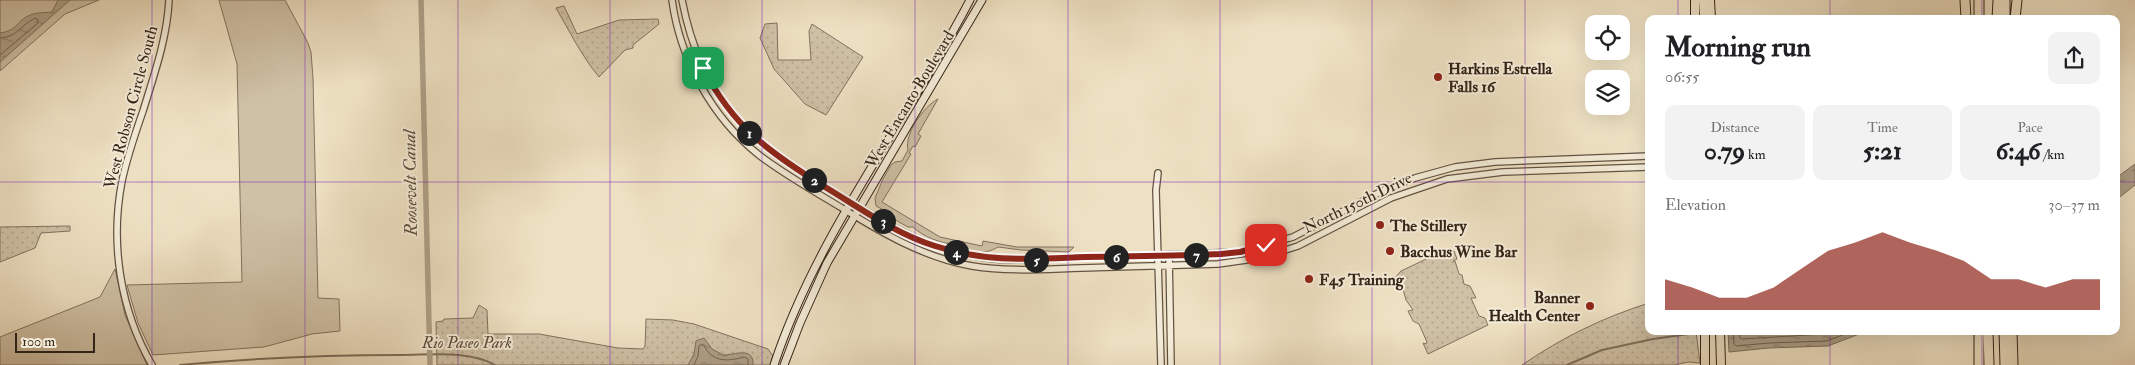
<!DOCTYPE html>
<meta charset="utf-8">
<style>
:root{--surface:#fff;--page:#f2f2f2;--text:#202124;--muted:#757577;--accent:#8f2418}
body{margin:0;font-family:"IM FELL Double Pica",serif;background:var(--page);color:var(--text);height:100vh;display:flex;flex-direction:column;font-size:19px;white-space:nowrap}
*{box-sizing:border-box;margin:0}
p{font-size:16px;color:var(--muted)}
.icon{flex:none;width:28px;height:28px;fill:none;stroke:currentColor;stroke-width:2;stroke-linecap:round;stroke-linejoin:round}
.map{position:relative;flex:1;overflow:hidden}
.details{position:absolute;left:1645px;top:15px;width:475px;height:320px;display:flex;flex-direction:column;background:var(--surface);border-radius:10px;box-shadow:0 5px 20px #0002}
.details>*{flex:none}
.controls{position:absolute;left:1585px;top:15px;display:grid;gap:10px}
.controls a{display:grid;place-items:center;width:45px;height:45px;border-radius:10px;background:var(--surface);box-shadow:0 5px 20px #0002;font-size:25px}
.scale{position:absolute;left:15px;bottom:12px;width:80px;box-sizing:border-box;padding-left:5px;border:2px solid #352418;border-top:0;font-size:14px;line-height:18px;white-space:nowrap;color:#352418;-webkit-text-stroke:4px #f4ecd8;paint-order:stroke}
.pin{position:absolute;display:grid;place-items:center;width:42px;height:42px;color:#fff;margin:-21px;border-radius:10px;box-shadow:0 2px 8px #0006}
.km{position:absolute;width:25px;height:25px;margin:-12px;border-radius:50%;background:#222;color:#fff;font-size:14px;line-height:25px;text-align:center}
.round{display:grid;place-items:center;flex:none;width:52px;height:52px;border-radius:10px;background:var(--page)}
.summary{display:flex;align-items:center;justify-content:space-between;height:85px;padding:0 20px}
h1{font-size:28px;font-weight:800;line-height:38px}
.metrics{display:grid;grid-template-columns:repeat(3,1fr);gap:8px;height:85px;padding:5px 20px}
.metrics div{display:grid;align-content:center;border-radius:10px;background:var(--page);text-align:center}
.metrics b{font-size:25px;font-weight:800}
.metrics small{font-size:14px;font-weight:400}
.metrics p{font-size:14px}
.chart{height:140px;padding:10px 20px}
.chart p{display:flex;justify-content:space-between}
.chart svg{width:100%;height:90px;margin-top:5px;fill:var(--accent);opacity:.7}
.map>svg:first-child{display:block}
.green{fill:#cfc1a6;stroke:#82725f}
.park{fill:url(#park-dots);stroke:#82725f}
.water{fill:url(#water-ripples);stroke:#7e6f5c}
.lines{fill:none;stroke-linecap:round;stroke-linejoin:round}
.shore{stroke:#726250;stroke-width:1}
.stream{stroke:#7e6f5c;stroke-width:2}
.canal{stroke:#afa189;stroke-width:5.5}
.tertiary-casing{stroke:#635343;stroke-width:8}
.secondary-casing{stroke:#352418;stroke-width:9}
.primary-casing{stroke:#352418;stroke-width:10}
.motorway-casing{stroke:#352418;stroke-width:11}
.tertiary{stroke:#f4ecd8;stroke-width:5.5}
.secondary{stroke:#f4ecd8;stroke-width:7}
.primary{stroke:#eee1c3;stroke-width:8}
.motorway{stroke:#eee1c3;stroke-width:9}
.route-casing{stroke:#fff;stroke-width:10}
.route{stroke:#8f2418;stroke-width:6}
.grid{fill:none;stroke:#7b2cbf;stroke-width:1;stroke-opacity:0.55}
.poi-dot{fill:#8f2418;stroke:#f4ecd8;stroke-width:2}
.labels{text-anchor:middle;stroke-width:4;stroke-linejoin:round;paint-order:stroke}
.poi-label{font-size:16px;font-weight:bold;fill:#352418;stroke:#f4ecd8;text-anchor:start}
.street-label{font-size:16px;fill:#352418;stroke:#f4ecd8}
.park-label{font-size:16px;font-style:italic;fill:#5c4b3c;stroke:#f4ecd8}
.water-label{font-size:18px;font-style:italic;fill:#605040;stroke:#f4ecd8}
</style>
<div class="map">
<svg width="2135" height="365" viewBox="0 0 2135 365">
<defs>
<pattern id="park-dots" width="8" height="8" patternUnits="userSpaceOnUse" patternTransform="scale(1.25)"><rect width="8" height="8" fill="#cfc1a6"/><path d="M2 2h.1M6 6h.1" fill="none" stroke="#b2a68e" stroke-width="1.8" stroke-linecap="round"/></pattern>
<pattern id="water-ripples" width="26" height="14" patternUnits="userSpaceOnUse" patternTransform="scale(1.25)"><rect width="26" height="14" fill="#afa189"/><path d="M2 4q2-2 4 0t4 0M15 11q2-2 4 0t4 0" fill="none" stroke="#8f836f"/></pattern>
</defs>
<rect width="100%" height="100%" fill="#eee1c3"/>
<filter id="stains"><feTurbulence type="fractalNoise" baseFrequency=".004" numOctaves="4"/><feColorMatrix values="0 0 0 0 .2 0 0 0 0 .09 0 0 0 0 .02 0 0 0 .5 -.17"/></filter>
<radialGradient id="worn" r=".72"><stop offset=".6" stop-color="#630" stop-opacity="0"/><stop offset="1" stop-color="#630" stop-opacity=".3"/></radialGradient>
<path class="green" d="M0,0h99l-34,14 -65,57z
M219,0h66l23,43 3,9 2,26 5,220 21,1 1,32 -28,3 -48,13 -111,8 -15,-32 -11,-38 115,-3 -5,-218z
M938,99l-20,35 3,2 -6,11 -2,-1 -4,7 2,1 -29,48 58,35 42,9 1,-5 34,6h57l-5,5 -48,-2 -23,-3c-14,9 -28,4 -44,0l1,-3c-14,0 -33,-8 -42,-17h-5l-18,-10 1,-3 -15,-8 -1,-8 8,-19 8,-14 4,-3 7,-1 6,-11c-4,-16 16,-44 30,-51z
M115,269l10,46 22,50h-147v-28l100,-40z"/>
<path class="park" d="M564,6l13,28 42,-14 39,-1 1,5 -26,21v3l-8,2 -26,27c-18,-22 -29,-45 -43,-69z
M777,23l1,37h33l-2,-29 3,-7 51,33 -37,58 -21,-11 -31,-35 -14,-31 5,-14z
M70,226v5l-29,2 -6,15 -35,14v-35z
M1443,251h11l3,8 -4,2h2l4,13 3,1 2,9 6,2 6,12h-5l8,18 6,2 3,7 -60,29 -5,-11 3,1 1,-2 -8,-18 -6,-3 -5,-10 5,-1 -7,-10 -3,-11 -7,-2 -3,-7 8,-9z
M1649,303v28h47l4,32 -12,-1 -14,3h-152c41,-28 80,-47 127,-62z
M479,305l8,5 1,24h51l79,14 25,1 2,-3 1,-27 27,1 21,4 74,25 5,7 -3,9h-333l-1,-43 7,-1 1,-2 29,-1z"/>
<path class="water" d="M58,0h12l-70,62v-29c18,-3 15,-10 28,-17 8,-4 15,-3 24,-4z
M2135,164v21l-19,15v-22z
M1728,331h139l-39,15 -59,2 -40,4z
M704,338l8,11 11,6c12,0 31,-9 30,10h-65l6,-11 2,-13z"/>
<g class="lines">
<path class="shore" d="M0,38c19,-1 20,-14 36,-20l2,2v3l-38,32
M1733,331l1,13 2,2 33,-3 58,-2 26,-10
M1739,331l1,7 2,1 83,-5 9,-3
M694,365l4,-9 1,-10 3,-2c3,2 4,6 7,9 11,10 23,7 35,4l4,2v6"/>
<path class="stream" d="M180,365c74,-7 148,-10 221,-10 30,0 67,-5 94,10
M1567,365l35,-15 51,-11 43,-6"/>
<path class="canal" d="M421,0l9,365"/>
<defs>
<path id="tertiary" d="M672,0c8,59 40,118 87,155 26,20 55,36 83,53 40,25 83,50 130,58 36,6 73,3 109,2 46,-1 91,-3 137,-4l42,-6 38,-12 93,-48 56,-19 56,-7 146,-5
M682,0c8,42 24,83 52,116 31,39 77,61 118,87 26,15 52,32 81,42 27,10 56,15 85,15l222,-8 53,-15 93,-48 29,-11 40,-11 40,-5 154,-6
M1158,173l-2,17 5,175
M1169,255l2,110
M152,365c-32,-55 -42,-122 -30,-184 5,-24 13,-47 21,-70 11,-36 24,-72 26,-111"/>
<path id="secondary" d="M774,365c43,-131 133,-244 196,-365
M784,365l16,-42 27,-60 155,-263"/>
<path id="primary" d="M1695,0v19
M1703,0l1,19
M1710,0l1,19
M1705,331v34
M1720,331l1,34"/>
<path id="motorway" d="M1965,0l1,19
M1979,19v-19
M1997,19l1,-19
M2005,19v-19
M2015,19l2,-19
M1979,331v34
M1988,331l1,34
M2004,331l1,34
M2012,331l1,34"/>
</defs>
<use href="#tertiary" class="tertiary-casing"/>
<use href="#secondary" class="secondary-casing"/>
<use href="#primary" class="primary-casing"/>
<use href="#motorway" class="motorway-casing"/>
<use href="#tertiary" class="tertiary"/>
<use href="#secondary" class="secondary"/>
<use href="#primary" class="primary"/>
<use href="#motorway" class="motorway"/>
</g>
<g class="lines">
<defs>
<path id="route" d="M703,68c30,59 67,85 122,119 35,21 71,47 110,59 54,17 95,13 150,11 45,-1 91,-1 136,-3l19,-2 26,-7"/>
</defs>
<use href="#route" class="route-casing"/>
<use href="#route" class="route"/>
</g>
<path class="grid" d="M152,0v365M305,0v365M458,0v365M610,0v365M762,0v365M915,0v365M1068,0v365M1220,0v365M1372,0v365M1525,0v365M1678,0v19M1830,0v19M1982,0v19M0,182h1649M2116,182h19M1678,331v34M1830,331v34M1982,331v34"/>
<g class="poi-dot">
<circle cx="1438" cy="77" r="5"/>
<circle cx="1380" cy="225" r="5"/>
<circle cx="1390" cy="251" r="5"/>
<circle cx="1309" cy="279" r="5"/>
<circle cx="1590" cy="306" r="5"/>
</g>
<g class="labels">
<g class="poi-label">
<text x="1448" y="74">Harkins Estrella<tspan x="1448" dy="18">Falls 16</tspan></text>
<text x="1390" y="231">The Stillery</text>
<text x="1400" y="257">Bacchus Wine Bar</text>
<text x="1319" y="285">F45 Training</text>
<text x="1580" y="303" text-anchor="end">Banner<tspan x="1580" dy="18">Health Center</tspan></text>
</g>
<g class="street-label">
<text transform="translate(909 99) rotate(-59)" y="6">West Encanto Boulevard</text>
<text transform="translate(130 107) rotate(-75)" y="6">West Robson Circle South</text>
<text transform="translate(1357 202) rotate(-26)" y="6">North 150th Drive</text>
</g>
<g class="park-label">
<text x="467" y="348">Rio Paseo Park</text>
</g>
<g class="water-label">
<text transform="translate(410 183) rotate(-91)" y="6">Roosevelt Canal</text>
</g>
</g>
<rect width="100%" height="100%" filter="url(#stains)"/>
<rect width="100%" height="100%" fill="url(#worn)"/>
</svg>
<div class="controls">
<a><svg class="icon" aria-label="locate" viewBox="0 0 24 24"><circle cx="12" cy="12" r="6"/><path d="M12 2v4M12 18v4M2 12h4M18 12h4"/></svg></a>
<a><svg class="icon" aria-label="layers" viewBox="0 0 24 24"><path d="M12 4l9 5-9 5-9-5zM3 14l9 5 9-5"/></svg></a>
</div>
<div class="scale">100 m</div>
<div class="pin" style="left:703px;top:68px;background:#1e9e55"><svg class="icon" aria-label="arrive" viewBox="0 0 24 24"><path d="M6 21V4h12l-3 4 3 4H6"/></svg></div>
<div class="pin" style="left:1266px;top:245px;background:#d93025"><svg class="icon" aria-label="check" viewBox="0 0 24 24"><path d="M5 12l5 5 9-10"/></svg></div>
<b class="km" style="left:749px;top:133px">1</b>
<b class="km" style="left:814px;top:180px">2</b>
<b class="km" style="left:883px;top:221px">3</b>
<b class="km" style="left:956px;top:252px">4</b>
<b class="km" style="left:1036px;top:260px">5</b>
<b class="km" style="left:1116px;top:257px">6</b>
<b class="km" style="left:1196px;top:255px">7</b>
<section class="details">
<div class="summary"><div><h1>Morning run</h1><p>06:55</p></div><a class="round"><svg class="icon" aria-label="share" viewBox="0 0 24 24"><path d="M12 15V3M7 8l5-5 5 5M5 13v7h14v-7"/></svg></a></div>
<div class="metrics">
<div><p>Distance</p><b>0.79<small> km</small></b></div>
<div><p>Time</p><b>5:21</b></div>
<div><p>Pace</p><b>6:46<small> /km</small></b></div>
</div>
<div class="chart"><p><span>Elevation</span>30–37 m</p>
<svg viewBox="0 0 160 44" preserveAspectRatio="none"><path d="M0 44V29L10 33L20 38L30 38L40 33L50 24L60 15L70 11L80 6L90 11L100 15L110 20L120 29L130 29L140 33L150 29L160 29V44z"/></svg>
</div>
</section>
</div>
